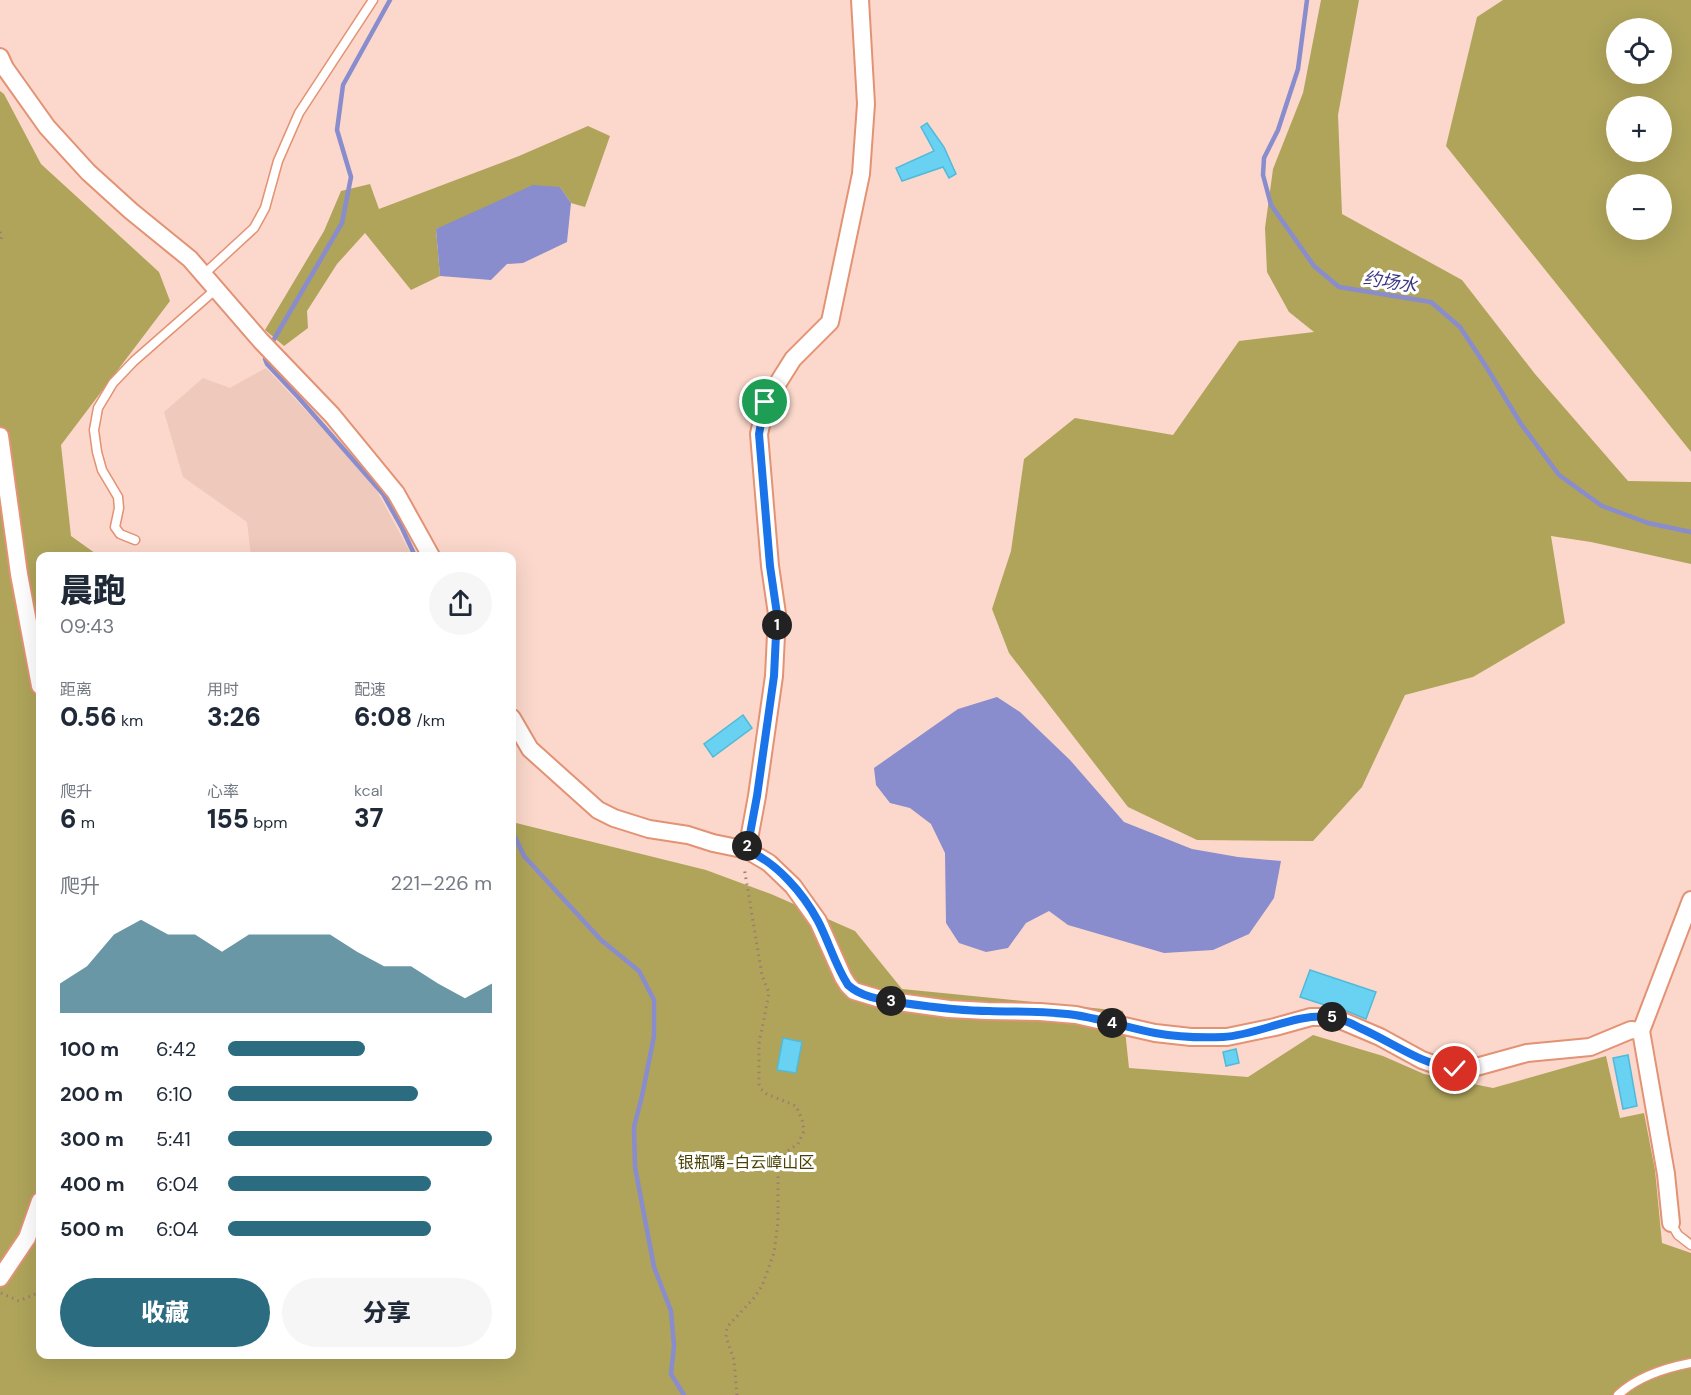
<!DOCTYPE html>
<html lang="zh">
<meta charset="utf-8">
<style>
:root{--surface:#fff;--page:#f6f6f7;--text:#1f2937;--muted:#747a83;--accent:#2b6c80}
body{margin:0;font-family:"DM Sans","Noto Sans SC",sans-serif;background:var(--page);color:var(--text);height:100vh;display:flex;flex-direction:column;font-size:22px;white-space:nowrap}
*{box-sizing:border-box;margin:0}
p{font-size:20px;color:var(--muted)}
.icon{flex:none;width:33px;height:33px;fill:none;stroke:currentColor;stroke-width:2;stroke-linecap:round;stroke-linejoin:round}
.map{position:relative;flex:1;overflow:hidden}
.side{position:absolute;left:36px;top:552px;width:480px;height:807px;display:flex;flex-direction:column;background:var(--surface);border-radius:12px;box-shadow:0 6px 24px #0002}
.side>*{flex:none}
.controls{position:absolute;left:1606px;top:18px;display:grid;gap:12px}
.controls a{display:grid;place-items:center;width:66px;height:66px;border-radius:50%;background:var(--surface);box-shadow:0 6px 24px #0002;font-size:30px}
.pin{position:absolute;display:grid;place-items:center;width:51px;height:51px;color:#fff;margin:-26px;border:3px solid #fff;border-radius:50%;box-shadow:0 2px 6px #0007}
.km{position:absolute;width:30px;height:30px;margin:-15px;border-radius:50%;background:#222;color:#fff;font-size:16px;line-height:30px;text-align:center}
.round{display:grid;place-items:center;flex:none;width:63px;height:63px;border-radius:32px;background:var(--page)}
.head{display:flex;align-items:center;justify-content:space-between;height:102px;padding:0 24px}
h1{font-size:33px;font-weight:800;line-height:45px}
.figures{display:grid;grid-template-columns:repeat(3,1fr);gap:9px;height:102px;padding:6px 24px}
.figures div{display:grid;align-content:center}
.figures b{font-size:26px;font-weight:800}
.figures small{font-size:16px;font-weight:400}
.figures p{font-size:16px}
.chart{height:168px;padding:12px 24px}
.chart p{display:flex;justify-content:space-between}
.chart svg{width:100%;height:108px;margin-top:6px;fill:var(--accent);opacity:.7}
.action{display:flex;gap:12px;margin-top:auto;padding:12px 24px}
.action a{flex:1;height:69px;border-radius:36px;background:var(--accent);color:#fff;font-size:24px;font-weight:800;line-height:69px;text-align:center}
.action a+a{background:var(--page);color:var(--text)}
ul{padding:0 24px;list-style:none;font-size:20px}
li{display:grid;grid-template-columns:96px 72px 1fr;align-items:center;height:45px}
li i{height:15px;border-radius:8px;background:var(--accent)}
.map>svg:first-child{display:block}
.built{fill:#efc9bb}
.forest{fill:#afa45a;fill-rule:evenodd}
.water{fill:#898ccd}
.lines{fill:none;stroke-linecap:round;stroke-linejoin:round}
.stream{stroke:#898ccd;stroke-width:4.5}
.building{fill:#69d1f2;stroke:#4fbada;stroke-width:1.5}
.lane-casing{stroke:#e39274;stroke-width:11}
.street-casing{stroke:#e39274;stroke-width:20}
.path{stroke:#9e7d70;stroke-width:3;stroke-dasharray:1.5 4.5;stroke-linecap:butt}
.lane{stroke:#fff;stroke-width:8}
.street{stroke:#fff;stroke-width:16}
.route-casing{stroke:#fff;stroke-width:12}
.route{stroke:#1a73e8;stroke-width:8}
.labels{text-anchor:middle;stroke-width:6;stroke-linejoin:round;paint-order:stroke}
.park-label{font-size:16px;fill:#4a4204;stroke:#fff}
.water-label{font-size:18px;font-style:italic;fill:#3a3683;stroke:#fff}
</style>
<div class="map">
<svg width="1691" height="1395" viewBox="0 0 1691 1395">
<rect width="100%" height="100%" fill="#fbd8cb"/>
<path class="built" d="M266,368l105,112 41,76h-161l-4,-34 -64,-45 -19,-65 39,-34 27,10z"/>
<path class="forest" d="M1321,0h38l-21,115 4,99 120,66 73,94 93,107 63,1v82l-100,-22 -40,-6 14,87 -92,54 -68,18 -43,92 -49,54 -116,-1 -69,-33 -119,-154 -17,-44 19,-58 13,-92 51,-41 98,17 66,-94 75,-9 -25,-20 -22,-40 -2,-44 8,-59 30,-76z
M1503,0h188v452l-245,-306 31,-129zM1662,28v46h-45v-46zM1662,106v46h-45v-46zM1617,184h45v46h-45z
M0,91l4,3 37,70 118,108 11,29 -109,144 10,91 28,20h-59v798h472v-532l194,48 65,24 84,37 47,58 221,22 6,57 119,9 65,-42 70,21 41,18 69,14 113,-32 14,62 24,-5 11,57 7,73 29,10v142h-1691z
M588,126l22,10 -25,71 -14,-4 -11,-16 -124,42 4,47 -29,14 -46,-57 -28,31 -30,47 1,17 -24,18 -19,-16 59,-99 17,-40 29,-7 9,25 140,-53z"/>
<path class="water" d="M533,185l27,2 11,16 -4,39 -44,21 -16,1 -16,16 -51,-4 -4,-47z
M997,697l23,15 50,48 54,62 68,27 46,8 43,4 -7,37 -25,36 -36,16 -49,3 -96,-28 -19,-14 -23,12 -18,25 -22,4 -27,-9 -13,-20 -1,-70 -14,-29 -21,-16 -20,-5 -14,-18 -2,-17 84,-59z"/>
<g class="lines">
<path class="stream" d="M1307,0l-9,69 -20,61 -14,28 -1,17 8,30 19,27 24,34 25,21 92,15 29,25 27,41 34,56 38,51 43,31 46,17 43,9
M270,346l72,-123 9,-46 -14,-47 6,-45 47,-85
M267,354l-2,5 2,5 31,33 85,97 19,34 13,28
M512,822l2,13 10,21 77,84 38,31 15,29v36l-12,60 -8,31 1,40 19,100 17,44 3,35 -3,28 13,21"/>
</g>
<path class="building" d="M927,123l17,24 12,27 -7,4 -6,-11 -41,14 -6,-13 38,-17 -13,-24z
M743,715l9,13 -39,29 -9,-13z
M1310,970l66,22 -10,27 -29,-12 -9,-1 -28,-9z
M783,1038l19,4 -6,31 -19,-3z
M1236,1049l3,14 -13,3 -3,-14z
M1628,1055l9,51 -14,3 -10,-51z"/>
<g class="lines">
<defs>
<path id="lane" d="M203,275l51,-47 11,-20 13,-47 21,-48 74,-113
M135,540l-15,-6 -5,-7 4,-19 -1,-11 -16,-27 -5,-18 -3,-22 4,-22 15,-25 21,-22 81,-71
M1671,1223l7,12 13,10
M1618,1395c19,-18 47,-27 73,-32"/>
<path id="street" d="M0,57l5,11 42,59 41,45 43,39 59,48 71,82 71,74 64,78 35,63
M0,436l19,138 21,112
M512,718l18,31 68,61 16,8 35,11 39,6 25,8 34,7 22,13 24,23 25,35 25,56 5,8 6,6 30,9 65,9 38,2 53,1 36,3 79,18 36,4h36l48,-10 36,-10h22l47,20 42,23 20,7 13,2h14l58,-16 63,-6 41,-17 10,1
M747,850l10,-54 17,-120 3,-62 -7,-48 -11,-132 7,-32 27,-43 37,-37 31,-148 5,-70 -6,-104
M1671,1223l-5,-49 -25,-143 50,-131
M0,1278l27,-40 13,-37"/>
</defs>
<use href="#lane" class="lane-casing"/>
<use href="#street" class="street-casing"/>
<path class="path" d="M0,232l2,3 -2,8
M1,1293l18,8 21,-9
M737,1395l-3,-35 -8,-23 1,-10 26,-28 9,-13 12,-33 4,-31v-51l8,-19 12,-8 6,-13 -2,-12 -6,-13 -29,-12 -6,-5 -2,-5v-40l10,-51 -7,-18 -18,-108"/>
<use href="#lane" class="lane"/>
<use href="#street" class="street"/>
</g>
<g class="lines">
<defs>
<path id="route" d="M765,402l-6,32 11,132 7,48 -3,62 -17,120 -10,54c30,13 56,43 71,71 11,21 17,44 30,64 14,13 36,15 55,18 28,4 57,8 86,8 29,1 58,0 86,4 27,4 53,13 80,18 23,4 46,5 68,4 36,-2 72,-24 107,-20 11,1 21,6 30,11 32,14 60,36 95,41"/>
</defs>
<use href="#route" class="route-casing"/>
<use href="#route" class="route"/>
</g>
<g class="labels">
<g class="park-label">
<text x="746" y="1168">银瓶嘴-白云嶂山区</text>
</g>
<g class="water-label">
<text transform="translate(1390 282) rotate(9)" y="6">约场水</text>
</g>
</g>
</svg>
<div class="controls">
<a><svg class="icon" aria-label="locate" viewBox="0 0 24 24"><circle cx="12" cy="12" r="6"/><path d="M12 2v4M12 18v4M2 12h4M18 12h4"/></svg></a>
<a>+</a>
<a>−</a>
</div>
<div class="pin" style="left:765px;top:402px;background:#1e9e55"><svg class="icon" aria-label="arrive" viewBox="0 0 24 24"><path d="M6 21V4h12l-3 4 3 4H6"/></svg></div>
<div class="pin" style="left:1455px;top:1069px;background:#d93025"><svg class="icon" aria-label="check" viewBox="0 0 24 24"><path d="M5 12l5 5 9-10"/></svg></div>
<b class="km" style="left:777px;top:625px">1</b>
<b class="km" style="left:747px;top:846px">2</b>
<b class="km" style="left:891px;top:1001px">3</b>
<b class="km" style="left:1112px;top:1023px">4</b>
<b class="km" style="left:1332px;top:1017px">5</b>
<section class="side">
<div class="head"><div><h1>晨跑</h1><p>09:43</p></div><a class="round"><svg class="icon" aria-label="share" viewBox="0 0 24 24"><path d="M12 15V3M7 8l5-5 5 5M5 13v7h14v-7"/></svg></a></div>
<div class="figures">
<div><p>距离</p><b>0.56<small> km</small></b></div>
<div><p>用时</p><b>3:26</b></div>
<div><p>配速</p><b>6:08<small> /km</small></b></div>
</div>
<div class="figures">
<div><p>爬升</p><b>6<small> m</small></b></div>
<div><p>心率</p><b>155<small> bpm</small></b></div>
<div><p>kcal</p><b>37</b></div>
</div>
<div class="chart"><p><span>爬升</span>221–226 m</p>
<svg viewBox="0 0 160 44" preserveAspectRatio="none"><path d="M0 44V32L10 25L20 12L30 6L40 12L50 12L60 19L70 12L80 12L90 12L100 12L110 19L120 25L130 25L140 32L150 38L160 32V44z"/></svg>
</div>
<ul>
<li><b>100 m</b>6:42<i style="width:52%"></i></li>
<li><b>200 m</b>6:10<i style="width:72%"></i></li>
<li><b>300 m</b>5:41<i style="width:100%"></i></li>
<li><b>400 m</b>6:04<i style="width:77%"></i></li>
<li><b>500 m</b>6:04<i style="width:77%"></i></li>
</ul>
<div class="action"><a>收藏</a><a>分享</a></div>
</section>
</div>
